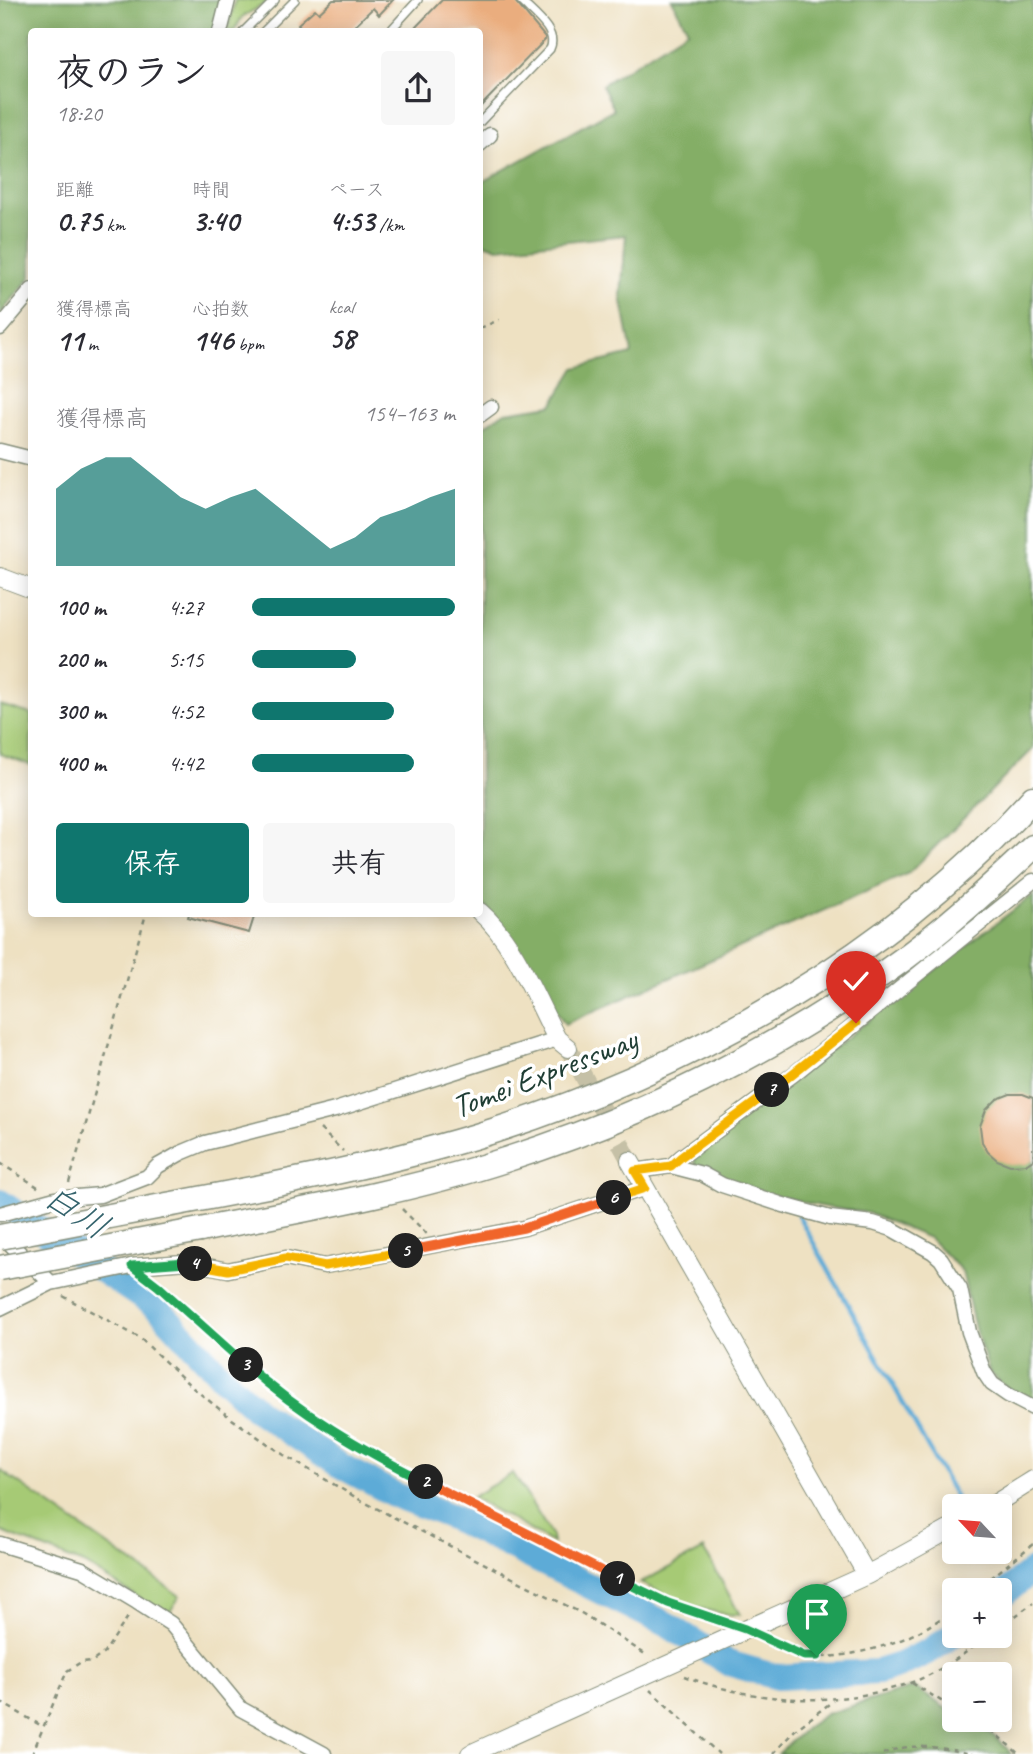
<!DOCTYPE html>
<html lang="ja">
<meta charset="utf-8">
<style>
:root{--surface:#fff;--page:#f7f7f7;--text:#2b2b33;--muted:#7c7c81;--accent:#0f766e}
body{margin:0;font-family:Caveat,"Klee One",sans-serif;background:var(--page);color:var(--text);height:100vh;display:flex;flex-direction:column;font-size:26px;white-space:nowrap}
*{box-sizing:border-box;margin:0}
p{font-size:23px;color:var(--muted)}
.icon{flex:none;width:38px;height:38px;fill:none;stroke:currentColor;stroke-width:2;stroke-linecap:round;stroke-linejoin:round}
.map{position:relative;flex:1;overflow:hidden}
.side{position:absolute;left:28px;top:28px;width:455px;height:889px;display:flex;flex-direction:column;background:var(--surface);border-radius:7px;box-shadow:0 4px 18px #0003}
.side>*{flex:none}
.needle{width:46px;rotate:296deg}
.fabs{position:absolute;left:942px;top:1494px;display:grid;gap:14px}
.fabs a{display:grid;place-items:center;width:70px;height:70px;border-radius:7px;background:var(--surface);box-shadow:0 4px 18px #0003;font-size:35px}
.pin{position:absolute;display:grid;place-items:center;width:60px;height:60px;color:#fff;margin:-72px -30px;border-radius:50% 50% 50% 0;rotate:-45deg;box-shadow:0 0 7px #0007}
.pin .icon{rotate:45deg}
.km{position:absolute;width:35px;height:35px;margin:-18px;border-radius:50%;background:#222;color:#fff;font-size:19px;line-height:35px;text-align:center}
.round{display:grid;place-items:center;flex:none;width:74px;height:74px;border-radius:7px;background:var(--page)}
.headline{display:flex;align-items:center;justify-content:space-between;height:119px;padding:0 28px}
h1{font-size:38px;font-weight:700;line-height:52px}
.figures{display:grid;grid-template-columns:repeat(3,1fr);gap:10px;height:119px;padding:7px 28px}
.figures div{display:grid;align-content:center}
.figures b{font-size:30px;font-weight:700}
.figures small{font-size:19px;font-weight:400}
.figures p{font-size:19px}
.chart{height:196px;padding:14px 28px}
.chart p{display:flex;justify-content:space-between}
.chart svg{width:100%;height:126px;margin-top:7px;fill:var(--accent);opacity:.7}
.cta{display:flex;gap:14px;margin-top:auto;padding:14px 28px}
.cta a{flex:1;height:80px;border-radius:7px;background:var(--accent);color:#fff;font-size:28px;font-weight:700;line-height:80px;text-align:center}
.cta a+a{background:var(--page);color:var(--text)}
ul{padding:0 28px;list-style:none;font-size:23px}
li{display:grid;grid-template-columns:112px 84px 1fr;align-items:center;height:52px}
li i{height:18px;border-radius:9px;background:var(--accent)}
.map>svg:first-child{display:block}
.green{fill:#a6ca74;stroke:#628454;stroke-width:2}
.forest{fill:#84ae66;stroke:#52764d;stroke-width:2}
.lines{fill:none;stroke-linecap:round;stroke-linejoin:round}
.stream{stroke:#5dabd7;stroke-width:4.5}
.river{stroke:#5dabd7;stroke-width:26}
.building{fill:#eaad7e}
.tertiary-tunnel{stroke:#c5c0a6;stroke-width:18;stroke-dasharray:18 9;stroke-linecap:butt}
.service-casing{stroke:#868f7b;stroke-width:10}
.minor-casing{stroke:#868f7b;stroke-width:17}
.tertiary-casing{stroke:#868f7b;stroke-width:20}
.motorway-casing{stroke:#868f7b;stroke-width:27}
.path{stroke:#868f7b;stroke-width:2.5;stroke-dasharray:5 5;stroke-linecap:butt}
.service{stroke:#fff;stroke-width:7}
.minor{stroke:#fff;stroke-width:14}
.tertiary{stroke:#fff;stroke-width:18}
.motorway{stroke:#fff;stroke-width:24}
.motorway-bridge-casing{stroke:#868f7b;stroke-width:27;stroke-linecap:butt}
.motorway-bridge{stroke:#fff;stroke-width:24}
.split-1-casing{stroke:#fff;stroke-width:14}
.split-2-casing{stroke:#fff;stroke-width:14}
.split-3-casing{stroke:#fff;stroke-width:14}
.split-4-casing{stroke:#fff;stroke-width:14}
.split-5-casing{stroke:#fff;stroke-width:14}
.split-6-casing{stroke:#fff;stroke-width:14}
.split-7-casing{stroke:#fff;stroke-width:14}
.split-8-casing{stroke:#fff;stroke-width:14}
.split-1{stroke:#22a559;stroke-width:9}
.split-2{stroke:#f0652b;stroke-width:9}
.split-3{stroke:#22a559;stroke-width:9}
.split-4{stroke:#22a559;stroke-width:9}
.split-5{stroke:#f5b400;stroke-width:9}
.split-6{stroke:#f0652b;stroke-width:9}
.split-7{stroke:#f5b400;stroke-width:9}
.split-8{stroke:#f5b400;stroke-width:9}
.labels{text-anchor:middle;stroke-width:7;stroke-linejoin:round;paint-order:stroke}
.street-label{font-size:33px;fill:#1f3d34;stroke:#fff}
.water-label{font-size:35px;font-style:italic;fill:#35646d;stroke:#fff}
</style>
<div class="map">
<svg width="1033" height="1754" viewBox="0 0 1033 1754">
<rect width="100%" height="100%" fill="#fff"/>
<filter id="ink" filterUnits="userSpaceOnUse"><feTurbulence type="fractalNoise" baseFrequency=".0143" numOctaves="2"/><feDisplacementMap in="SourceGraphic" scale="14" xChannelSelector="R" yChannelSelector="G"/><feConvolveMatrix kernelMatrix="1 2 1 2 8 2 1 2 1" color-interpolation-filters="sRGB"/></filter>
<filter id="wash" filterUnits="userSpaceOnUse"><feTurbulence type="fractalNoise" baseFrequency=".00686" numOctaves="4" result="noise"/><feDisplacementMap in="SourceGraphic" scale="28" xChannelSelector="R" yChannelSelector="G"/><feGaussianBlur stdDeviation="1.57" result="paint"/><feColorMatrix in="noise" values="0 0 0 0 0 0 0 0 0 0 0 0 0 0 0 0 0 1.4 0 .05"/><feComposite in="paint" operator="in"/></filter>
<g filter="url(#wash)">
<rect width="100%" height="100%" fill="#eee1c2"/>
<path class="green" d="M235,0h36l-29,17 -8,14 -7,1z
M0,705l31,9v51l-31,-11z
M0,1470l180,126 -13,20 -81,-51 -86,-34z
M513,1473l39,63 1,7 -81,-46z
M704,1549l36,66c-35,0 -68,-18 -100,-32z"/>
<path class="forest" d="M0,0h223l-9,31 -182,1 -1,245 -31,37z
M672,0h361v749l-124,124 -344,151 -69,-106 -16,-17v-472l25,-17 47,-7 23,-37 57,-14 -11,-58 5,-61 -128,13 -18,-7v-58l134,-74 -12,-24 86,-55z
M1033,895v508l-25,-14 -18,-16 -15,-44 -13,-58 -33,-33 -61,-25 -43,-6 -55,-12 -74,-29 -3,-11z
M914,1687l40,27v6c21,0 45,17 57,34h-233l29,-27 19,-13z"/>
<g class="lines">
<path class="stream" d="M798,1215l163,292"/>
<path class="river" d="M0,1202l159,107 65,70 34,32 78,52 61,33 50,19 221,110 60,38 49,14 101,-5 22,-7 31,-15 23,-16
M999,1598l34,-28"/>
</g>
<g id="blocks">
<path class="building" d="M333,0h60l-14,15 -6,-7 -25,24h-43l-7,-8 17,-15 4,4z
M442,0h72l31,37v3l-65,67v-75h-69z
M189,914h66l-6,19 -61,-16z
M1010,1094h13l10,4v62l-6,4 -17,1 -13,-5 -9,-8 -6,-10 -2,-16 6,-16 11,-11z"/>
</g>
</g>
<g filter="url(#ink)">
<use href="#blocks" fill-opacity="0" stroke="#868f7b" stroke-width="2"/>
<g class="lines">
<path class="tertiary-tunnel" d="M568,1048l62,113"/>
<defs>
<path id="service" d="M243,32l32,-32
M263,32l32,-32
M389,32l29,-32
M480,122l70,-73c9,-18 -18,-36 -30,-49"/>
<path id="minor" d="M220,32l8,-32
M480,144l10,-9
M0,328l32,-38
M480,415l11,-8
M0,451l32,8
M671,1166l10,-9 113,-83 239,-193
M635,1171l36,-5 31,8 20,11 58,19 50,14 43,5 19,6 41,23 8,7 19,30 9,43 15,40 8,12 16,11 25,13
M0,1214l55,-15 45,-4 47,-18 11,-11 23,-13 24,-10 130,-33 222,-71
M0,1234l51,49
M0,1308l51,-25 81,-17 54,-4 42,8 58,-12 39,8 199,-38 121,-40
M0,1544l82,25 55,33 34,22 70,85 83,45"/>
<path id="tertiary" d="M0,577l32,12
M480,912c34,29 56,87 77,127l11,9
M630,1161l237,414
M990,1507l43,-27
M470,1754l397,-179 87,-48"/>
<path id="motorway" d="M162,1206c111,-21 223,-41 331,-75 200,-64 398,-175 540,-333
M200,1230c102,-20 206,-38 305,-70 136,-43 266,-108 383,-190 52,-36 99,-80 145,-123"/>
</defs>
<use href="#service" class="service-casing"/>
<use href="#minor" class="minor-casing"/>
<use href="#tertiary" class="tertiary-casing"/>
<use href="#motorway" class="motorway-casing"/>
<path class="path" d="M480,328l19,-8
M320,1129l23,22
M0,1163l41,26
M69,1183l77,-269
M402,1209l25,25
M148,1278l111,99 65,47 65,40 250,125 42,19 43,13
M63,1296l77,42 53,50 39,31 52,36 78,46 221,113 65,42
M975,1591l58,-47
M999,1628l34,-25
M765,1640c12,6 28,14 41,16 36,5 96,-12 126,-32 8,-4 15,-11 22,-17
M684,1676c71,27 153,32 226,7 29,-10 54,-29 78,-47
M912,1683l42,26
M650,1690l69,64
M0,1702l42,24
M973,1720l20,12 26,22
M32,1754l35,-83 14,-9 12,-1 11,-8 26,-39
M773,1754l22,-24 38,-29
M883,1754c26,-13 60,-6 89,0"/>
<use href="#service" class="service"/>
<use href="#minor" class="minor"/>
<use href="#tertiary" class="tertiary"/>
<use href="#motorway" class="motorway"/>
<defs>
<path id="motorway-bridge" d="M0,1237l162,-31
M0,1268l200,-38"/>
</defs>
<use href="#motorway-bridge" class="motorway-bridge-casing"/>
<use href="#motorway-bridge" class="motorway-bridge"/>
</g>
</g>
<g class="lines" filter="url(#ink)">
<defs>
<path id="split-1" d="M618,1579l50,24 77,26 59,27h13"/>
<path id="split-2" d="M426,1482l192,97"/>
<path id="split-3" d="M246,1365c53,48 117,85 180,117"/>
<path id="split-4" d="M195,1264l-9,-2 -54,4 26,20 88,79"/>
<path id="split-5" d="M195,1264l33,6 58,-12 39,8 81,-15"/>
<path id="split-6" d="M406,1251l118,-23 90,-30"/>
<path id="split-7" d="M614,1198l31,-10 -10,-17 36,-5 10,-9 91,-67"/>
<path id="split-8" d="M772,1090l84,-67"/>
</defs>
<use href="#split-1" class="split-1-casing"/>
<use href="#split-2" class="split-2-casing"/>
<use href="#split-3" class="split-3-casing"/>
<use href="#split-4" class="split-4-casing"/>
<use href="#split-5" class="split-5-casing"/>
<use href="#split-6" class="split-6-casing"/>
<use href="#split-7" class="split-7-casing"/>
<use href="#split-8" class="split-8-casing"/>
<use href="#split-1" class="split-1"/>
<use href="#split-2" class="split-2"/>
<use href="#split-3" class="split-3"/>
<use href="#split-4" class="split-4"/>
<use href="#split-5" class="split-5"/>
<use href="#split-6" class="split-6"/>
<use href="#split-7" class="split-7"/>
<use href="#split-8" class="split-8"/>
</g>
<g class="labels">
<g class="street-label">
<text transform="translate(544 1072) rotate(-21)" y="12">Tomei Expressway</text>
</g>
<g class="water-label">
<text transform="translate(77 1211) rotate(34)" y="12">白川</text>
</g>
</g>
</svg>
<div class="fabs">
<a><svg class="needle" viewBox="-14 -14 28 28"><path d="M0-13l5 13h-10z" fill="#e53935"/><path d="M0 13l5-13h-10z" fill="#7c7c81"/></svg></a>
<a>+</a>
<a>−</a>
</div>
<div class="pin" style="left:817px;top:1656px;background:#1e9e55"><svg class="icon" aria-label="arrive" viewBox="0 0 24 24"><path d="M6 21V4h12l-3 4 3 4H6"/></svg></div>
<div class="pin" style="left:856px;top:1023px;background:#d93025"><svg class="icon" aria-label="check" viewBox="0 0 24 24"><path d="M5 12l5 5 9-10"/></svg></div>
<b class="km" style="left:618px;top:1579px">1</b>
<b class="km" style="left:426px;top:1482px">2</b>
<b class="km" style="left:246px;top:1365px">3</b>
<b class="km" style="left:195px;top:1264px">4</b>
<b class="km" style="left:406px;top:1251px">5</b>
<b class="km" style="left:614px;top:1198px">6</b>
<b class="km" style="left:772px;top:1090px">7</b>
<section class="side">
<div class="headline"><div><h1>夜のラン</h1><p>18:20</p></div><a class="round"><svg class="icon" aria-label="share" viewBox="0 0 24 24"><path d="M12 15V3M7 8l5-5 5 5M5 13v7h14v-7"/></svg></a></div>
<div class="figures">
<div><p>距離</p><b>0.75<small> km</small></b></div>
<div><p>時間</p><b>3:40</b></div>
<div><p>ペース</p><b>4:53<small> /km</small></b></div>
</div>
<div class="figures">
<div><p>獲得標高</p><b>11<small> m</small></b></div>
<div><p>心拍数</p><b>146<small> bpm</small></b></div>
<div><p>kcal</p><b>58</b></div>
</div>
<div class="chart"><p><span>獲得標高</span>154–163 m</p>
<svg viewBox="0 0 160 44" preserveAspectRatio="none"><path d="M0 44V17L10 10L20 6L30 6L40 13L50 20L60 24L70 20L80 17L90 24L100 31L110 38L120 34L130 27L140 24L150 20L160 17V44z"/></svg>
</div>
<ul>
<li><b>100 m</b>4:27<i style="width:100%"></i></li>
<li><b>200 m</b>5:15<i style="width:51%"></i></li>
<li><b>300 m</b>4:52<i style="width:70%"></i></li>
<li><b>400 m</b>4:42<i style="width:80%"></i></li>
</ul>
<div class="cta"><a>保存</a><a>共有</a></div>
</section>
</div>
